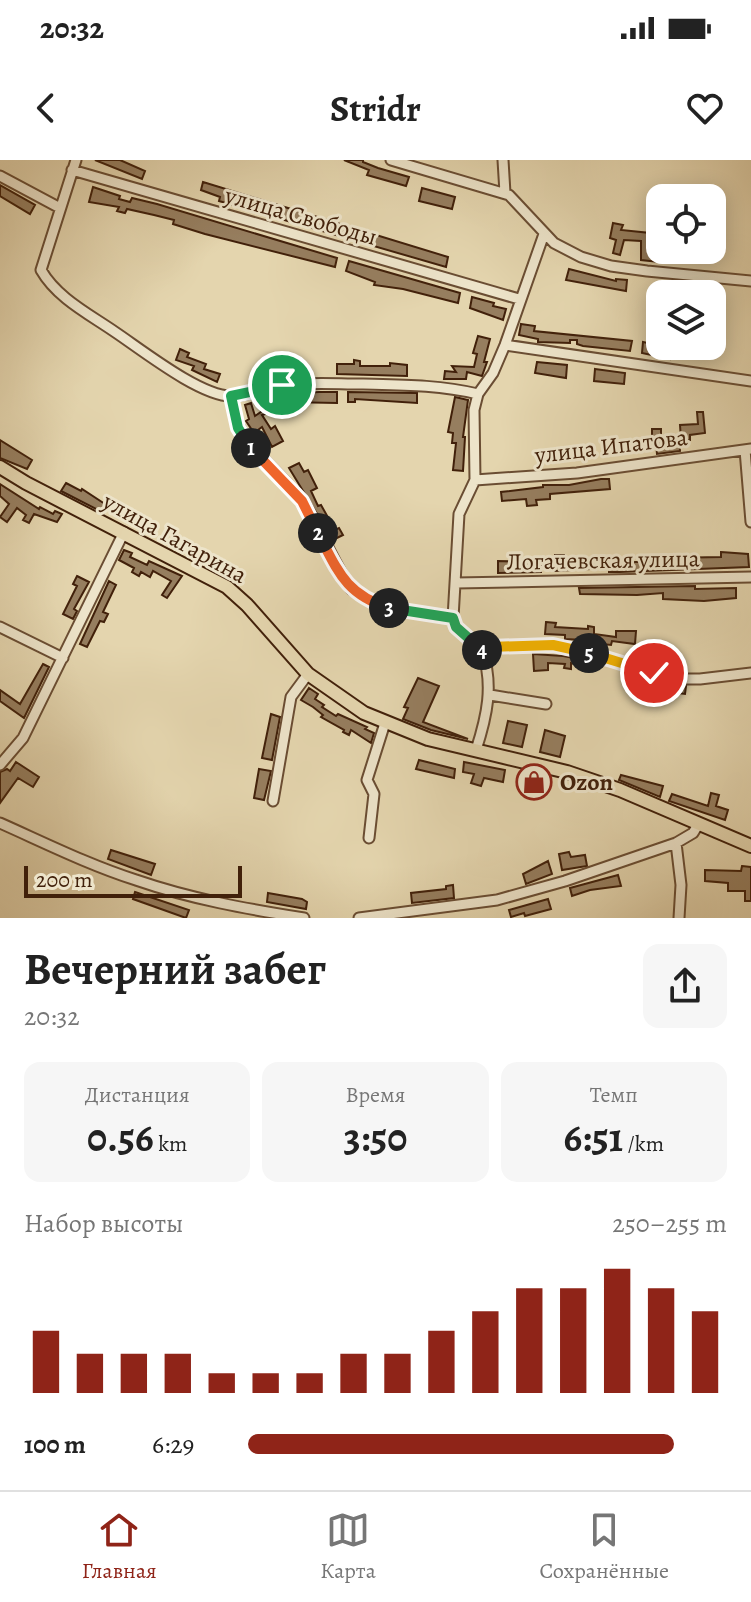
<!DOCTYPE html>
<html lang="ru">
<meta charset="utf-8">
<style>
:root{--surface:#fff;--page:#f6f6f6;--text:#222;--muted:#767676;--line:#e0e0e0;--accent:#8f2418}
body{margin:0;font-family:Alegreya,serif;background:var(--page);color:var(--text);height:100vh;display:flex;flex-direction:column;font-size:30px;white-space:nowrap}
*{box-sizing:border-box;margin:0}
p{font-size:26px;color:var(--muted)}
.icon{flex:none;width:44px;height:44px;fill:none;stroke:currentColor;stroke-width:2;stroke-linecap:round;stroke-linejoin:round}
.map{position:relative;height:758px;overflow:hidden}
.details{display:flex;flex-direction:column;background:var(--surface);flex:1}
.details>*{flex:none}
.buttons{position:absolute;left:646px;top:24px;display:grid;gap:16px}
.buttons a{display:grid;place-items:center;width:80px;height:80px;border-radius:16px;background:var(--surface);box-shadow:0 4px 20px #0003;font-size:40px}
.scale{position:absolute;left:24px;bottom:20px;width:218px;box-sizing:border-box;padding-left:8px;border:4px solid #41200a;border-top:0;font-size:22px;line-height:28px;white-space:nowrap;color:#41200a;-webkit-text-stroke:6px #ede4ca;paint-order:stroke}
.pin{position:absolute;display:grid;place-items:center;width:68px;height:68px;color:#fff;margin:-34px;border:4px solid #fff;border-radius:50%;box-shadow:0 2px 8px #0007}
.km{position:absolute;width:40px;height:40px;margin:-20px;border-radius:50%;background:#222;color:#fff;font-size:22px;line-height:40px;text-align:center}
.round{display:grid;place-items:center;flex:none;width:84px;height:84px;border-radius:16px;background:var(--page)}
.overview{display:flex;align-items:center;justify-content:space-between;height:136px;padding:0 24px}
h1{font-size:44px;font-weight:700;line-height:60px}
.metrics{display:grid;grid-template-columns:repeat(3,1fr);gap:12px;height:136px;padding:8px 24px}
.metrics div{display:grid;align-content:center;border-radius:16px;background:var(--page);text-align:center}
.metrics b{font-size:40px;font-weight:700}
.metrics small{font-size:22px;font-weight:400}
.metrics p{font-size:22px}
.chart{height:224px;padding:16px 24px}
.chart p{display:flex;justify-content:space-between}
.chart svg{width:100%;height:144px;margin-top:8px;stroke:var(--accent);stroke-width:6}
ul{padding:0 24px;list-style:none;font-size:26px}
li{display:grid;grid-template-columns:128px 96px 1fr;align-items:center;height:60px}
li i{height:20px;border-radius:10px;background:var(--accent)}
.status{display:flex;justify-content:space-between;align-items:center;height:56px;padding:0 40px;background:var(--surface);direction:ltr}
.status svg{height:22px;fill:currentColor}
header{display:flex;justify-content:space-between;align-items:center;height:104px;padding:0 24px;background:var(--surface);font-size:36px;font-weight:700}
.dock{display:flex;justify-content:space-around;align-items:center;height:112px;border-top:2px solid var(--line);background:var(--surface);font-size:22px;color:var(--muted)}
.dock a{display:grid;justify-items:center;gap:4px}
.dock .current{color:var(--accent)}
.map>svg:first-child{display:block}
.building{fill:#967e5f;stroke:#41200a;stroke-width:2}
.lines{fill:none;stroke-linecap:round;stroke-linejoin:round}
.minor-casing{stroke:#6a4d33;stroke-width:13}
.major-casing{stroke:#41200a;stroke-width:16}
.minor{stroke:#ede4ca;stroke-width:9}
.major{stroke:#e4d5ae;stroke-width:12}
.split-1-casing{stroke:#fff;stroke-width:16}
.split-2-casing{stroke:#fff;stroke-width:16}
.split-3-casing{stroke:#fff;stroke-width:16}
.split-4-casing{stroke:#fff;stroke-width:16}
.split-5-casing{stroke:#fff;stroke-width:16}
.split-6-casing{stroke:#fff;stroke-width:16}
.split-1{stroke:#22a559;stroke-width:10}
.split-2{stroke:#f0652b;stroke-width:10}
.split-3{stroke:#f0652b;stroke-width:10}
.split-4{stroke:#22a559;stroke-width:10}
.split-5{stroke:#f5b400;stroke-width:10}
.split-6{stroke:#f5b400;stroke-width:10}
.labels{text-anchor:middle;stroke-width:6;stroke-linejoin:round;paint-order:stroke}
.street-label{font-size:24px;fill:#41200a;stroke:#ede4ca}
.poi-label{font-size:24px;font-weight:bold;fill:#41200a;stroke:#ede4ca;text-anchor:start}
</style>
<div class="status"><b>20:32</b><svg viewBox="0 0 49 12"><path d="M0 12V9h3v3zM5 12V6h3v6zM10 12V3h3v9zM15 12V0h3v12zM26 1h20v11H26zM47 4h2v5h-2z"/></svg></div>
<header><svg class="icon" aria-label="back" viewBox="0 0 24 24"><path d="M15 5l-7 7 7 7"/></svg>Stridr<svg class="icon" aria-label="heart" viewBox="0 0 24 24"><path d="M12 20l-8-8c-3-5 5-10 8-4 3-6 11-1 8 4z"/></svg></header>
<div class="map">
<svg width="751" height="758" viewBox="0 0 751 758">
<rect width="100%" height="100%" fill="#e4d5ae"/>
<filter id="stains"><feTurbulence type="fractalNoise" baseFrequency=".0025" numOctaves="4"/><feColorMatrix values="0 0 0 0 .2 0 0 0 0 .09 0 0 0 0 .02 0 0 0 .5 -.17"/></filter>
<radialGradient id="worn" r=".72"><stop offset=".6" stop-color="#630" stop-opacity="0"/><stop offset="1" stop-color="#630" stop-opacity=".3"/></radialGradient>
<path class="building" d="M95,0h25l25,11 -3,8z
M344,0h19v2l15,6 31,9 -3,9 -39,-11 2,-5z
M203,22l245,75 -2,10 -227,-66 1,-4 -19,-7z
M0,25l35,20 -5,9 -30,-18z
M93,27l27,9 -1,3 11,3 2,-4 25,6 180,54 -2,9 -130,-33 -32,-10 1,-4 -20,-5 -27,-6 -2,4 -8,-2 2,-4 -30,-5z
M422,28l33,9 -3,12 -33,-8z
M613,63l10,2 -2,5 29,3 -1,18 11,1 -1,10 -18,-2v-19l-17,-1 -4,15 -7,-2 3,-13 -6,-2z
M349,101l111,32 -2,10 -55,-14 -29,-4 1,-3 -29,-11z
M569,109l47,12v-2l11,1 -1,11 -60,-11z
M472,137l22,6 -1,3 13,3 -3,11 -33,-12z
M521,164l14,2 -1,5 98,10 -2,10 -47,-5 -6,-2v-4h-7v3l-32,-1v-3l-19,-4z
M478,176l12,3 -6,23h3l-5,14 -15,-4 -1,7h-22l1,-8 11,1 -4,-6 22,1 3,-13 -4,-1z
M643,182l28,6 -1,11 -28,-6z
M180,189l9,4 -2,4 19,7 -2,5 16,5 -3,8 -25,-12 2,-4 -18,-6z
M354,200l6,1v5h30v-3l17,2v11l-70,-2v-10h17z
M537,202l30,3 -1,13 -31,-5z
M595,209l30,4 -1,11 -30,-3z
M319,232h18v11l-51,-1 1,2 -13,4 1,3 -13,4 9,14 4,-3 8,15 -11,6 -10,-20 -8,6 -8,-12 3,-2 -4,-14 6,-2 4,13 10,-7 -3,-10 22,-5z
M348,232l69,1v10l-62,-4v3h-7z
M455,237l13,3 -5,37h2l-2,34 -10,-1 3,-27h-4l1,-10 -5,-1z
M697,252h6l2,21 -15,2v5h-9l-1,-15 18,-1z
M652,269h9v12l18,-1 1,11 -23,3 -1,-10h-4z
M0,280l32,20 -5,9 -27,-11z
M299,303l5,9 4,-2 9,18 -6,3 7,15 3,-1 14,25 4,-2 4,7 -10,5 -44,-72z
M601,319h8l1,10 -60,5v5l-14,1 1,5 -10,1 -1,-7 -24,2 -1,-9 42,-5v-2h26z
M66,323l15,8 1,-2 26,17 -4,7 -43,-22z
M0,324l39,25 1,-2 13,7 2,-3 7,3 -5,8 -23,-8 -5,9 -6,-3 3,-5 -9,-7 -10,14 -7,-5 9,-13 -9,-8z
M124,390l8,3 -2,4 17,8 2,-4 33,15 -15,22 -5,-3 9,-14 -18,-10 -3,6 -9,-5 -2,4 -7,-4 2,-4 -15,-8z
M721,392l27,2 1,13 -129,5h-11v-4l-54,3v-16h9v5l37,-3v5h46l20,-2v-2l54,-1z
M541,398v14l-43,1v-12l32,1v-3z
M77,416l12,6 -15,27 3,2 -4,8 -10,-5 14,-28 -4,-2z
M109,421l7,4 -13,27 5,2 -4,8 -4,-1 -13,26 -7,-3z
M695,426v3l41,-1v10l-32,3 -41,-2v-6l-26,2 -57,-1 -1,-6z
M546,462l10,1 -1,4 33,2v-3l6,1v7l22,3v-6h20l-1,13 -23,-3 -1,4 -9,-1 1,-3 -38,-2v-4l-20,-1z
M533,494l30,2 27,5 -2,7 -17,-5v6l-7,-1 1,-4 -17,-1v7l-14,1z
M43,504l6,3 -25,51 -24,-17v-11l20,14z
M418,518l21,8 -16,36 45,17 -37,-9 -28,-11 5,-11 -4,-1z
M642,520l29,6h15l-1,8 -15,-2 -1,3 -29,-5z
M309,528l9,6 -3,5 9,6 -2,2 14,9 2,-2 29,13 -2,2 9,4 -3,10 -20,-13 -2,5 -6,-3 1,-2 -23,-13 2,-2 -10,-8 -12,-7z
M271,554l9,3 -8,43 -10,-2z
M508,561l19,4 -5,22 -19,-4z
M545,570l20,6 -5,21 -20,-5z
M419,600l36,9 -1,9 -38,-9z
M16,602l23,15 -6,10 -15,-9 -18,25v-31l7,-3 3,2z
M464,602l41,8 -2,12 -19,-4 -3,8 -10,-3 3,-9 -11,-2z
M259,609l12,2 -7,29 -10,-2z
M621,615l42,11 -3,11 -41,-17z
M711,633l8,2 -3,11 12,4 -3,10 -56,-19 3,-7 36,12z
M111,690l44,14 -4,11 -43,-16z
M569,692l2,5 14,-2 2,11 -25,4 -3,-16z
M548,701l4,13 -26,10 -3,-10z
M742,706l9,1v34h-6v-10h-17v-8l-23,-2v-11l36,1z
M618,715l3,11 -31,4 -18,6 -2,-8z
M453,725l1,13 -42,5 -1,-10 35,-4v-3z
M135,732l54,18 -3,8 -53,-19z
M268,733l34,6 5,3 -1,7 -39,-7z
M548,739l3,10 -26,7 -1,-3 -13,4 -2,-7z"/>
<g class="lines">
<defs>
<path id="minor" d="M76,0l-35,110c16,28 48,44 74,62 27,18 85,64 116,64 18,0 36,-10 53,-11 27,-3 53,-1 79,-1 41,1 76,1 115,10
M391,0l118,35 45,48 27,14 30,9 36,5 104,10
M503,0l2,33
M72,10l447,129
M0,16l60,32
M505,185l246,36
M231,236c4,52 46,68 71,106 19,27 31,59 49,87 31,21 65,23 102,29l3,9 26,23
M745,290l6,72
M475,320l102,-7 174,-24
M456,423l295,-6
M453,458l6,-104 16,-34 -1,-70 4,-16 15,-21 12,-28 39,-111
M0,467l63,31
M482,490l8,-3 63,-2 47,11 71,23h29l51,-6
M490,535l56,9
M476,590c11,-34 18,-65 6,-100
M0,605l23,-27 101,-206
M273,641l18,-104 17,-23
M0,663c45,20 89,42 136,57 55,19 111,29 168,38
M369,678l5,-44 -7,-14 18,-57
M676,683l5,42 -2,33
M359,758l138,-18 68,-19 111,-38 17,-10 5,-8"/>
<path id="major" d="M0,307l26,16 201,104 20,18 61,69 56,39 64,26 139,33 53,18 131,56"/>
</defs>
<use href="#minor" class="minor-casing"/>
<use href="#major" class="major-casing"/>
<use href="#minor" class="minor"/>
<use href="#major" class="major"/>
</g>
<g class="lines">
<defs>
<path id="split-1" d="M251,288l-13,-20 -7,-32 51,-11"/>
<path id="split-2" d="M251,288l51,53 16,32"/>
<path id="split-3" d="M318,373c20,38 27,61 71,75"/>
<path id="split-4" d="M389,448l64,10 3,9 26,23"/>
<path id="split-5" d="M482,490l8,-3 63,-2 36,8"/>
<path id="split-6" d="M589,493l65,20"/>
</defs>
<use href="#split-1" class="split-1-casing"/>
<use href="#split-2" class="split-2-casing"/>
<use href="#split-3" class="split-3-casing"/>
<use href="#split-4" class="split-4-casing"/>
<use href="#split-5" class="split-5-casing"/>
<use href="#split-6" class="split-6-casing"/>
<use href="#split-1" class="split-1"/>
<use href="#split-2" class="split-2"/>
<use href="#split-3" class="split-3"/>
<use href="#split-4" class="split-4"/>
<use href="#split-5" class="split-5"/>
<use href="#split-6" class="split-6"/>
</g>
<defs>
<symbol id="shop-ring" viewBox="-11 -11 22 22"><circle r="9.5" fill="#ede4ca" stroke="#8f2418" stroke-width="1.5"/><path d="M-5-2.5h2.3a2.7 3.5 0 0 1 5.4 0H5L5.5 6h-11ZM-1.5-2.5h3a1.5 2.3 0 0 0-3 0Z" fill="#8f2418"/></symbol>
</defs>
<g fill-rule="evenodd">
<use href="#shop-ring" x="514" y="602" width="40" height="40"/>
</g>
<g class="labels">
<g class="street-label">
<text transform="translate(301 56) rotate(16)" y="8">улица Свободы</text>
<text transform="translate(611 286) rotate(-7)" y="8">улица Ипатова</text>
<text transform="translate(175 378) rotate(29)" y="8">улица Гагарина</text>
<text transform="translate(603 400) rotate(-1)" y="8">Логачевская улица</text>
</g>
<g class="poi-label">
<text x="560" y="630">Ozon</text>
</g>
</g>
<rect width="100%" height="100%" filter="url(#stains)"/>
<rect width="100%" height="100%" fill="url(#worn)"/>
</svg>
<div class="buttons">
<a><svg class="icon" aria-label="locate" viewBox="0 0 24 24"><circle cx="12" cy="12" r="6"/><path d="M12 2v4M12 18v4M2 12h4M18 12h4"/></svg></a>
<a><svg class="icon" aria-label="layers" viewBox="0 0 24 24"><path d="M12 4l9 5-9 5-9-5zM3 14l9 5 9-5"/></svg></a>
</div>
<div class="scale">200 m</div>
<div class="pin" style="left:282px;top:225px;background:#1e9e55"><svg class="icon" aria-label="arrive" viewBox="0 0 24 24"><path d="M6 21V4h12l-3 4 3 4H6"/></svg></div>
<div class="pin" style="left:654px;top:513px;background:#d93025"><svg class="icon" aria-label="check" viewBox="0 0 24 24"><path d="M5 12l5 5 9-10"/></svg></div>
<b class="km" style="left:251px;top:288px">1</b>
<b class="km" style="left:318px;top:373px">2</b>
<b class="km" style="left:389px;top:448px">3</b>
<b class="km" style="left:482px;top:490px">4</b>
<b class="km" style="left:589px;top:493px">5</b>
</div>
<section class="details">
<div class="overview"><div><h1>Вечерний забег</h1><p>20:32</p></div><a class="round"><svg class="icon" aria-label="share" viewBox="0 0 24 24"><path d="M12 15V3M7 8l5-5 5 5M5 13v7h14v-7"/></svg></a></div>
<div class="metrics">
<div><p>Дистанция</p><b>0.56<small> km</small></b></div>
<div><p>Время</p><b>3:50</b></div>
<div><p>Темп</p><b>6:51<small> /km</small></b></div>
</div>
<div class="chart"><p><span>Набор высоты</span>250–255 m</p>
<svg viewBox="0 0 160 44" preserveAspectRatio="none"><path d="M5 44V25M15 44V32M25 44V32M35 44V32M45 44V38M55 44V38M65 44V38M75 44V32M85 44V32M95 44V25M105 44V19M115 44V12M125 44V12M135 44V6M145 44V12M155 44V19"/></svg>
</div>
<ul>
<li><b>100 m</b>6:29<i style="width:89%"></i></li>
</ul>
</section>
<nav class="dock">
<a class="current"><svg class="icon" aria-label="home" viewBox="0 0 24 24"><path d="M3 11l9-7 9 7M6 9v11h12V9"/></svg>Главная</a>
<a><svg class="icon" aria-label="map" viewBox="0 0 24 24"><path d="M3 6l6-2 6 2 6-2v14l-6 2-6-2-6 2zM9 4v14M15 6v14"/></svg>Карта</a>
<a><svg class="icon" aria-label="saved" viewBox="0 0 24 24"><path d="M7 4h10v16l-5-4-5 4z"/></svg>Сохранённые</a>
</nav>
